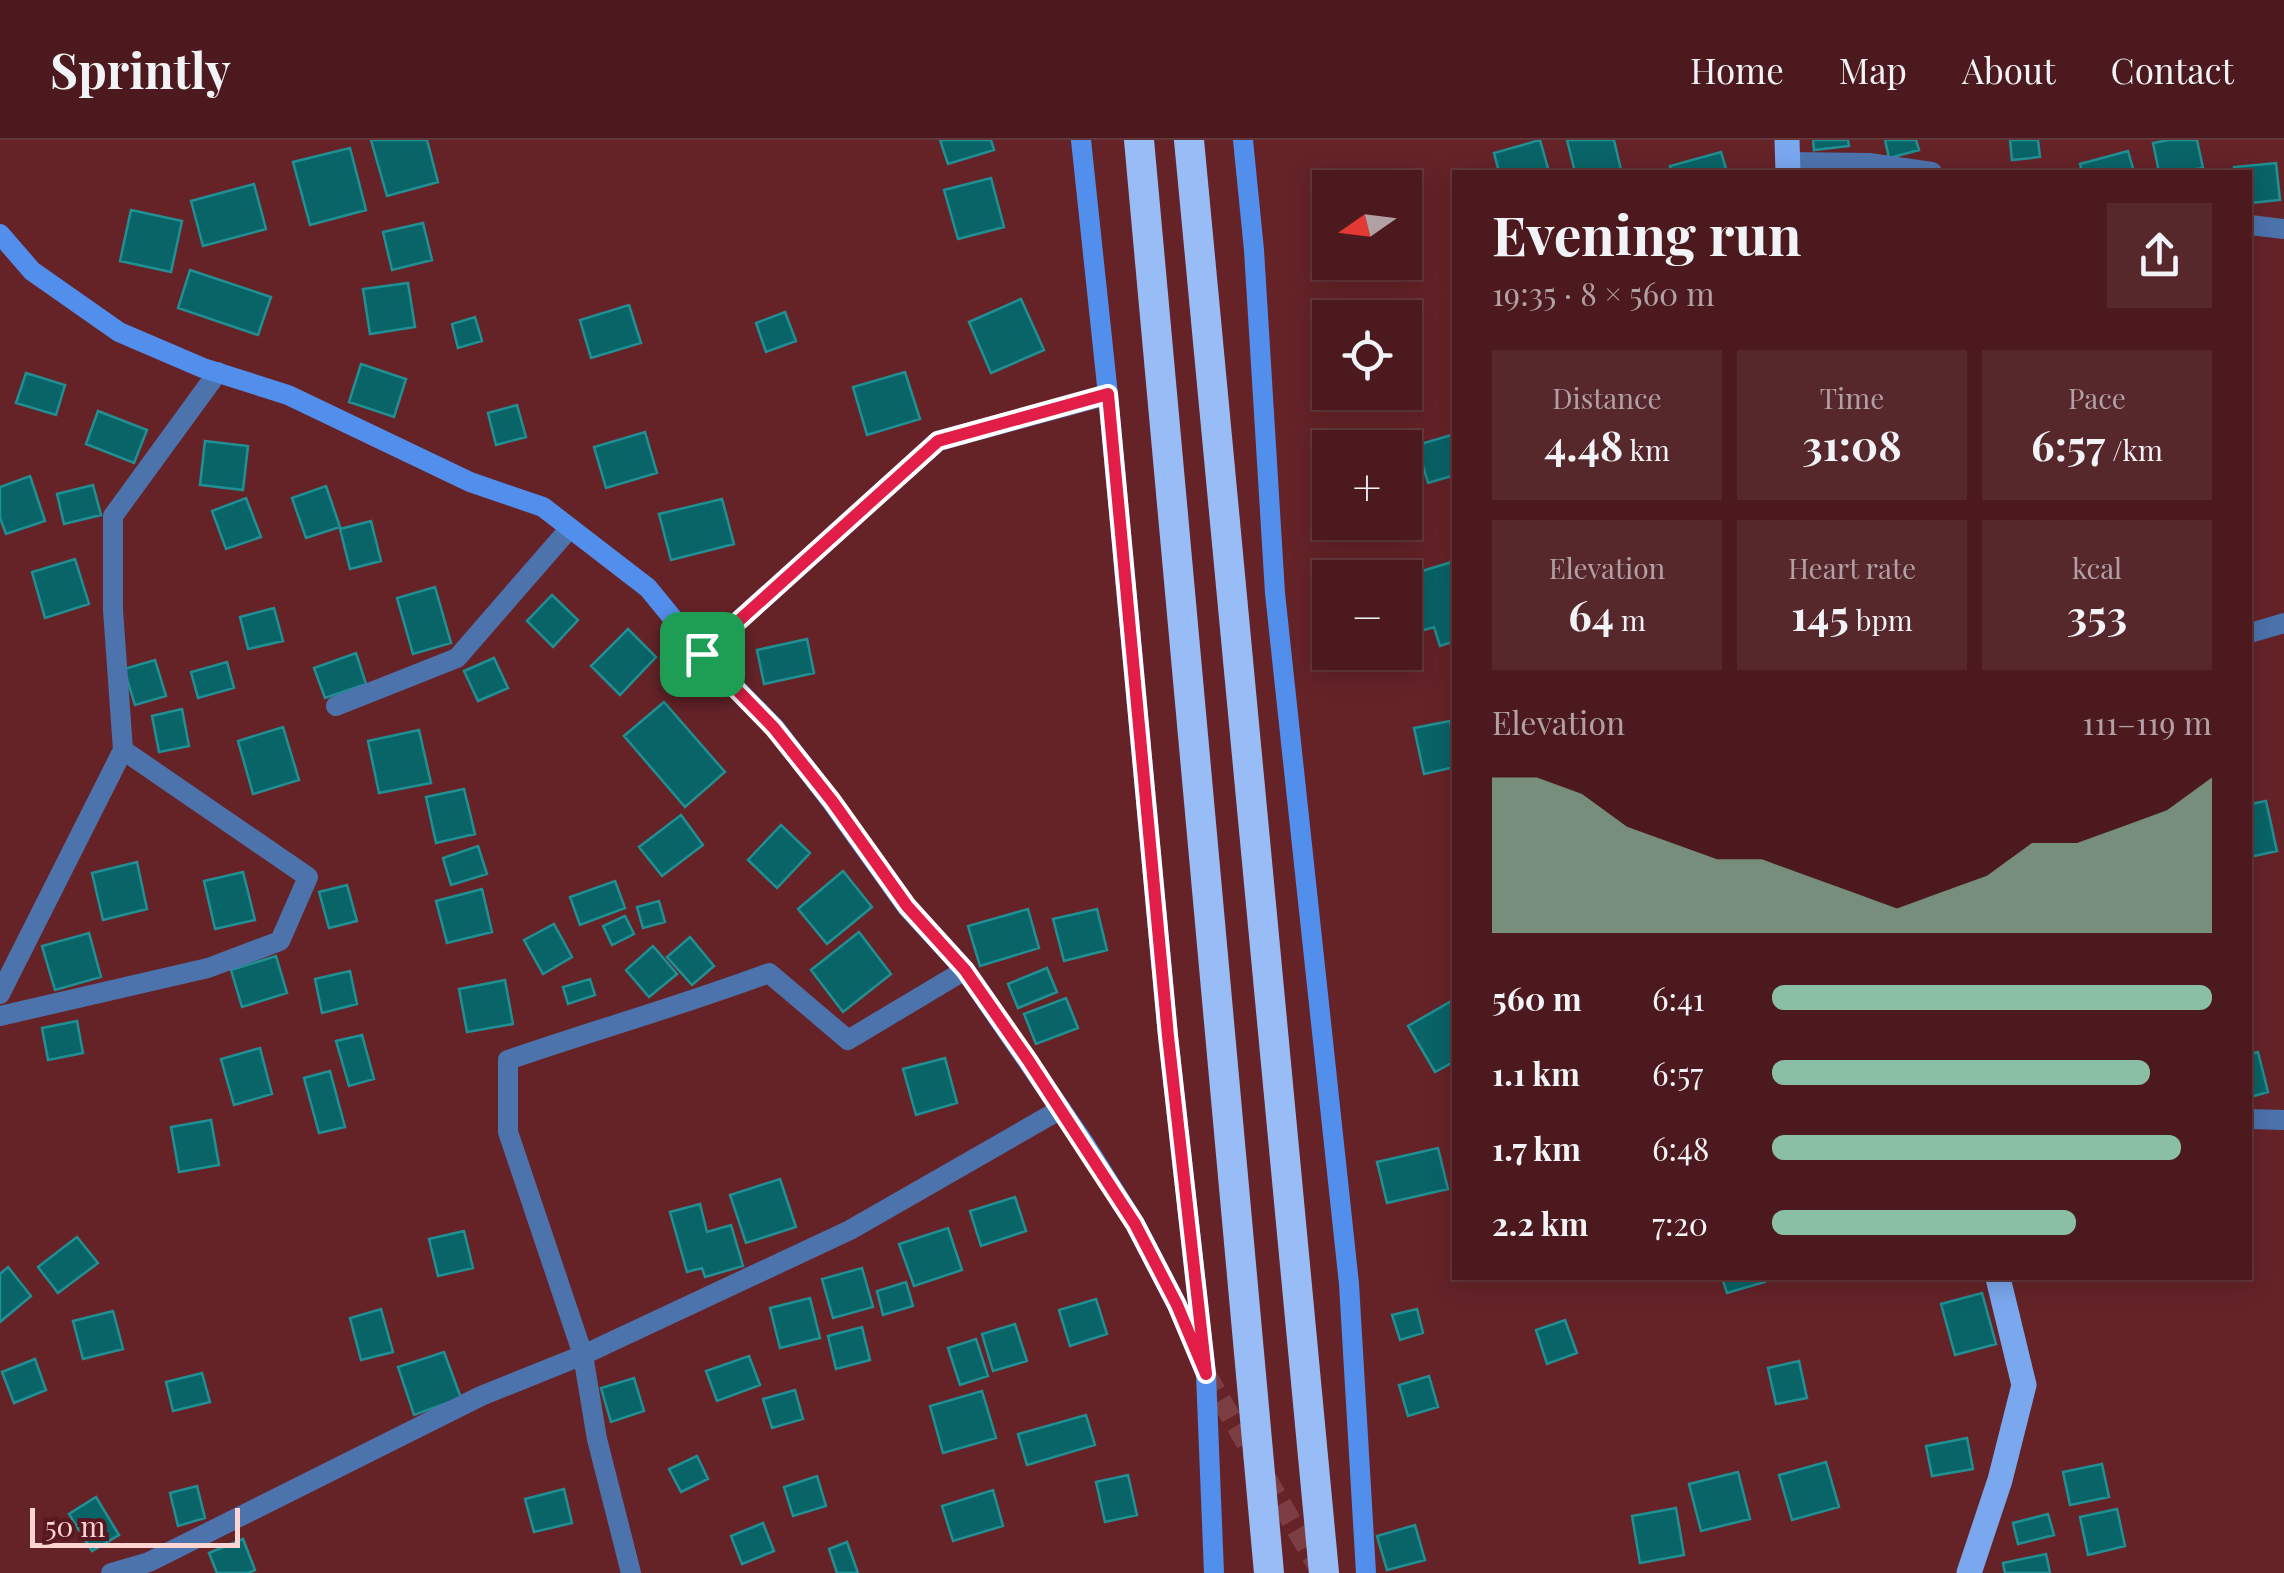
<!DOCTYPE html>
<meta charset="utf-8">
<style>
:root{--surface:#4c1a1e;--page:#56272b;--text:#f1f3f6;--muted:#b2a1a4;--line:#63383c;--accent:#8abfa5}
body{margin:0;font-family:"Playfair Display",serif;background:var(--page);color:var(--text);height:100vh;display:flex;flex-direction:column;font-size:38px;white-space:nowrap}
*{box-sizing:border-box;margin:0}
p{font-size:32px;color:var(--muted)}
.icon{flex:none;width:55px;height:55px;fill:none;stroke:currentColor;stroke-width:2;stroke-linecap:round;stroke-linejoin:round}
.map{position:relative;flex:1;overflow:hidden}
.drawer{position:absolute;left:1452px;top:30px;width:800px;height:1110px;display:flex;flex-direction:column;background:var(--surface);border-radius:0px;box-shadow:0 5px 25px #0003,0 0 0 2px var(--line)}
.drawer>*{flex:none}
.needle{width:65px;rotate:256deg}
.controls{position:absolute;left:1312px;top:30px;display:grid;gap:20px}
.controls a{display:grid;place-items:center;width:110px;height:110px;border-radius:0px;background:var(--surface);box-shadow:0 5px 25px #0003,0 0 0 2px var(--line);font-size:50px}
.scale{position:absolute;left:30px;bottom:25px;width:210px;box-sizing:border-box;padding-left:10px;border:5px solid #ffd5d4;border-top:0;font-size:28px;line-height:35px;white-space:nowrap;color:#ffd5d4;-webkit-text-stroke:8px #58181f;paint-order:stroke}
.pin{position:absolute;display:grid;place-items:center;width:85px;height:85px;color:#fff;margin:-42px;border-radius:20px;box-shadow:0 5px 15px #0006}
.round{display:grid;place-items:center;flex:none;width:105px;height:105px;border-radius:0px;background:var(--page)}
.head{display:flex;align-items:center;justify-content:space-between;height:170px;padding:0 40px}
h1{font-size:55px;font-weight:700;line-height:75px}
.stats{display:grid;grid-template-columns:repeat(3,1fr);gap:15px;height:170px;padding:10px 40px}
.stats div{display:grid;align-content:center;border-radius:0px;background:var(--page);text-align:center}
.stats b{font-size:42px;font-weight:700}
.stats small{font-size:28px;font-weight:400}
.stats p{font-size:28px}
.chart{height:280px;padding:20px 40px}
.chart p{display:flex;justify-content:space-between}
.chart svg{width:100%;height:180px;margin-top:10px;fill:var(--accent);opacity:.7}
ul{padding:0 40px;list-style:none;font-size:32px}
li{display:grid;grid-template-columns:160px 120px 1fr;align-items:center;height:75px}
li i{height:25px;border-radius:12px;background:var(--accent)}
header{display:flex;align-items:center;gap:60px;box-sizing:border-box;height:140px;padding:0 50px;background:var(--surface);border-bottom:2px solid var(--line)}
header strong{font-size:48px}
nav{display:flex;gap:55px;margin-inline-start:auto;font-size:35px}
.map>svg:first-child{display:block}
.building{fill:#096467;stroke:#209094;stroke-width:2.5}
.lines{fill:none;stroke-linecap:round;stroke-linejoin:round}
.secondary-tunnel{stroke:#7c3e42;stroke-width:20;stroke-dasharray:20 10;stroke-linecap:butt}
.street{stroke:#4d73ad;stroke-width:20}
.secondary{stroke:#528fec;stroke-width:20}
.primary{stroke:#7aa8ef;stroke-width:25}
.highway{stroke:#98bdf6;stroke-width:30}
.route-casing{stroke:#fff;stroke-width:20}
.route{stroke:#e11d48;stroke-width:12}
</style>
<header>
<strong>Sprintly</strong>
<nav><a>Home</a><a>Map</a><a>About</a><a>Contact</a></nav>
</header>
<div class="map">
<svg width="2284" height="1433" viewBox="0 0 2284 1433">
<rect width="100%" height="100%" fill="#652328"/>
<path class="building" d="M371,0h56l11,42 -51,14z
M940,0h51l3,10 -46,14z
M1540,0l9,32h-50l-5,-19z
M1567,0h47l7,30 -9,2h-37z
M1813,0h35l1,6 -35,4z
M1885,0h31l3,10 -30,8z
M2010,0h28l2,17 -28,3z
M2169,0h28l6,28 -24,4h-20l-6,-29z
M350,8l16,62 -56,15 -17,-63z
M2128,11l6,21h-52l-2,-8z
M1721,12l6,20h-55l-2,-6z
M2276,23l4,37 -30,3v-31h-15l-1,-5z
M991,38l13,49 -46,12 -14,-49z
M254,44l12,45 -63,17 -12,-45z
M131,70l51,11 -11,51 -51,-11z
M423,83l9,37 -40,10 -9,-38z
M190,130l81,27 -13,38 -80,-27z
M408,143l7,44 -45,7 -7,-45z
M1021,159l23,51 -53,23 -22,-51z
M629,165l12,38 -50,15 -11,-38z
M785,172l11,29 -30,11 -10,-29z
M475,177l7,24 -24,7 -6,-24z
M361,224l45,15 -12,38 -45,-15z
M905,232l15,47 -53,16 -14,-48z
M26,233l39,12 -9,30 -40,-12z
M517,265l9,32 -30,8 -8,-32z
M98,271l49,19 -13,33 -48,-19z
M645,292l12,41 -51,15 -12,-41z
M1455,294v41l-27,8 -11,-38z
M205,301l43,5 -5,44 -43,-5z
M30,336l15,45 -39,13 -6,-16v-31z
M93,345l8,30 -37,9 -7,-30z
M326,346l14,41 -34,11 -14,-40z
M246,358l15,39 -35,12 -14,-38z
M722,359l12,45 -63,16 -12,-46z
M371,381l10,40 -31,8 -10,-40z
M75,419l14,45 -44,14 -13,-46z
M1455,421v80l-15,5 -6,-19 -13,4 -5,-16 -11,3v-40h-6z
M435,447l16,56 -38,11 -16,-56z
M552,455l26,25 -25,27 -26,-26z
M274,468l9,33 -35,8 -8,-32z
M628,489l28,28 -36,38 -29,-29z
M807,499l7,34 -50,11 -7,-34z
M356,513l10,31 -41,14 -11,-30z
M494,518l14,30 -30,13 -14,-30z
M155,520l11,36 -31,9 -11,-36z
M227,522l7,26 -36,10 -7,-26z
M664,562l61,70 -40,35 -61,-71z
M182,569l7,37 -30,6 -7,-36z
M1450,581l5,24v22l-31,7 -10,-46z
M283,587l16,53 -46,14 -15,-53z
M419,590l12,53 -52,10 -11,-52z
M464,649l11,45 -39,9 -10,-46z
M2266,661l11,50 -27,6v-53z
M681,675l22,30 -41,31 -23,-29z
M781,685l29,28 -33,35 -29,-28z
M478,706l9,28 -36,11 -8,-27z
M137,722l10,47 -44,11 -11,-47z
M843,731l29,36 -45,37 -29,-35z
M243,732l12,48 -40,9 -11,-48z
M615,741l10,27 -45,17 -10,-28z
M347,745l10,36 -28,7 -10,-36z
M482,749l10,43 -45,11 -11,-42z
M659,761l6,21 -22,6 -6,-21z
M1028,769l11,39 -59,18 -12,-40z
M1097,769l10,41 -43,11 -11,-42z
M625,776l9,18 -22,11 -9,-19z
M554,784l18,33 -29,17 -19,-34z
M859,792l32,42 -48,38 -32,-42z
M89,793l12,44 -46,13 -13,-44z
M690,797l24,29 -22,19 -25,-28z
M653,806l24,28 -28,23 -23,-27z
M276,816l11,37 -45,14 -11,-37z
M1047,828l10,24 -39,16 -10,-24z
M350,831l7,33 -35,9 -7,-34z
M590,839l5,16 -27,9 -5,-17z
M505,840l8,44 -46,8 -8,-43z
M1066,858l12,30 -42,16 -12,-30z
M1455,859v62l-20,11 -27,-46z
M77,881l6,32 -35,7 -6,-32z
M362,895l12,44 -25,7 -13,-45z
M260,908l12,46 -38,11 -13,-46z
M2258,912l10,40 -18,5v-43z
M945,918l12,45 -41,12 -13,-46z
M330,931l15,56 -26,6 -15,-55z
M211,980l8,45 -40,7 -8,-45z
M1438,1008l10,41 -61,14 -10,-41z
M780,1039l16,48 -50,16 -16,-48z
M1015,1057l11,34 -45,15 -11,-35z
M700,1064l7,28 24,-7 12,41 -38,11 -3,-9 -15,4 -17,-60z
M948,1088l14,42 -48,16 -15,-42z
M464,1091l9,37 -35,8 -9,-37z
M77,1097l21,26 -40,30 -20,-26z
M8,1127l23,29 -31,26v-48z
M862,1128l11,39 -40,11 -11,-39z
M1722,1138h42l1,4 -38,11z
M906,1142l7,24 -30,9 -6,-24z
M1982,1153l14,51 -41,11 -14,-51z
M810,1158l10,40 -40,10 -10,-40z
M1096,1159l11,35 -37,12 -11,-36z
M381,1169l12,43 -32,8 -11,-42z
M1417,1169l6,24 -23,7 -8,-25z
M113,1171l10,38 -40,10 -10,-38z
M1565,1180l12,33 -30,11 -11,-34z
M1015,1184l12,37 -34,10 -11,-37z
M862,1187l8,33 -34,9 -8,-33z
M976,1199l12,37 -28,9 -12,-37z
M444,1212l17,46 -47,17 -16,-48z
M749,1216l11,29 -43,16 -11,-30z
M35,1219l11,31 -32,13 -12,-31z
M1799,1221l8,37 -31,6 -8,-36z
M202,1233l8,29 -37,9 -7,-29z
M1429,1236l9,31 -30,9 -9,-31z
M634,1238l10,33 -33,11 -10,-34z
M795,1250l8,29 -31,9 -9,-29z
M982,1251l14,47 -53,15 -13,-47z
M1086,1275l9,30 -68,20 -9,-31z
M1967,1298l6,31 -41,7 -6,-30z
M697,1316l11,23 -27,13 -12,-23z
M1826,1322l13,45 -47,13 -13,-45z
M2102,1324l7,33 -39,8 -7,-33z
M1738,1332l12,47 -49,12 -12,-47z
M1128,1335l9,40 -32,7 -9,-40z
M817,1336l9,30 -33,10 -9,-29z
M197,1346l8,32 -27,8 -8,-33z
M564,1349l8,34 -38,9 -9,-33z
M993,1350l10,36 -50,15 -11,-35z
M96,1357l23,38 -27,16 -23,-37z
M1676,1368l8,47 -44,8 -8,-47z
M2117,1369l8,37 -37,9 -8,-38z
M2048,1374l6,21 -36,9 -5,-21z
M763,1383l11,28 -32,13 -11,-28z
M1415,1385l10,35 -38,10 -10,-34z
M243,1399l12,31 -7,3h-31l-8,-20z
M847,1402l11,31h-21l-8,-24z
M2046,1414l4,19h-45l-2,-10z"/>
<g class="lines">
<path class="secondary-tunnel" d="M1206,1234l112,193"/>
<path class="street" d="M1787,22l82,1 63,9
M2250,85l34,4
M2250,493l34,-10
M702,514l236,-213 170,-46
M336,566l121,-48 113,-130
M123,610l-10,-140v-94l105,-144
M0,854l123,-244 185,127 -28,64 -72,27 -208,48
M2250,979l34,1
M111,1433l38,-11 332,-166 102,-41 267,-125 211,-121
M631,1433l-34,-134 -14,-84 -75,-223v-72c87,-30 175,-55 261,-87l79,67 117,-70"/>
<path class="secondary" d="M1081,0l27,255 60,641 38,338 8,199
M1243,0l11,110 21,343 74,691 17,289
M0,94l32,37 87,61 84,36 85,27 182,87 73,25 105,81 54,66 73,74 56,73 76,106 58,63 121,176 49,78 42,81 29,69"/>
<path class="primary" d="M1787,0l1,32
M1969,1433l31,-93 24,-95 -26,-107"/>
<path class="highway" d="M1139,0l130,1433
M1189,0l135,1433"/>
</g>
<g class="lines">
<defs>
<path id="route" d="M1108,254l60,642 38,338 -29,-69 -42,-81 -107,-164 -63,-90 -58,-64 -75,-105 -58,-73 -72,-74 236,-213z"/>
</defs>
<use href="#route" class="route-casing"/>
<use href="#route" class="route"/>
</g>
</svg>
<div class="controls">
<a><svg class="needle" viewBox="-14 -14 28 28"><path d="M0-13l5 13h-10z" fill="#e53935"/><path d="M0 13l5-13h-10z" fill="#b2a1a4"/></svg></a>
<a><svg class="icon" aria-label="locate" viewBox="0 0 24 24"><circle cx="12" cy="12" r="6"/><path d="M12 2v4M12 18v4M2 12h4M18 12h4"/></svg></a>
<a>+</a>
<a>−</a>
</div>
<div class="scale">50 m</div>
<div class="pin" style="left:702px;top:514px;background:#1e9e55"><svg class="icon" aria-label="arrive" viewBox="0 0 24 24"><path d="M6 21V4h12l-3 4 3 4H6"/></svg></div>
<section class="drawer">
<div class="head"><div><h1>Evening run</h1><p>19:35 · 8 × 560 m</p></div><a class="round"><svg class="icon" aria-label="share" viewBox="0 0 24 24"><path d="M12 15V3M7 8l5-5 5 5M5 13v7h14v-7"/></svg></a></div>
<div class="stats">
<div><p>Distance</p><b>4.48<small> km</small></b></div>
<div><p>Time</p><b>31:08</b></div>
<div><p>Pace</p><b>6:57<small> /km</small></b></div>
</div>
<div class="stats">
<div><p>Elevation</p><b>64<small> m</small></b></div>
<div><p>Heart rate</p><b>145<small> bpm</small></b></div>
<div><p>kcal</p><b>353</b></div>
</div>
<div class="chart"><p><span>Elevation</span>111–119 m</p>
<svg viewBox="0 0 160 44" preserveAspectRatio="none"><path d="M0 44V6L10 6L20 10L30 18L40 22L50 26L60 26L70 30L80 34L90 38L100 34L110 30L120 22L130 22L140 18L150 14L160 6V44z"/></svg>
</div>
<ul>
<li><b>560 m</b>6:41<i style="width:100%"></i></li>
<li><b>1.1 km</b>6:57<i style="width:86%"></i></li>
<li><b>1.7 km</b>6:48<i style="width:93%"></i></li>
<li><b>2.2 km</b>7:20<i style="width:69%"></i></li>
</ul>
</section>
</div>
